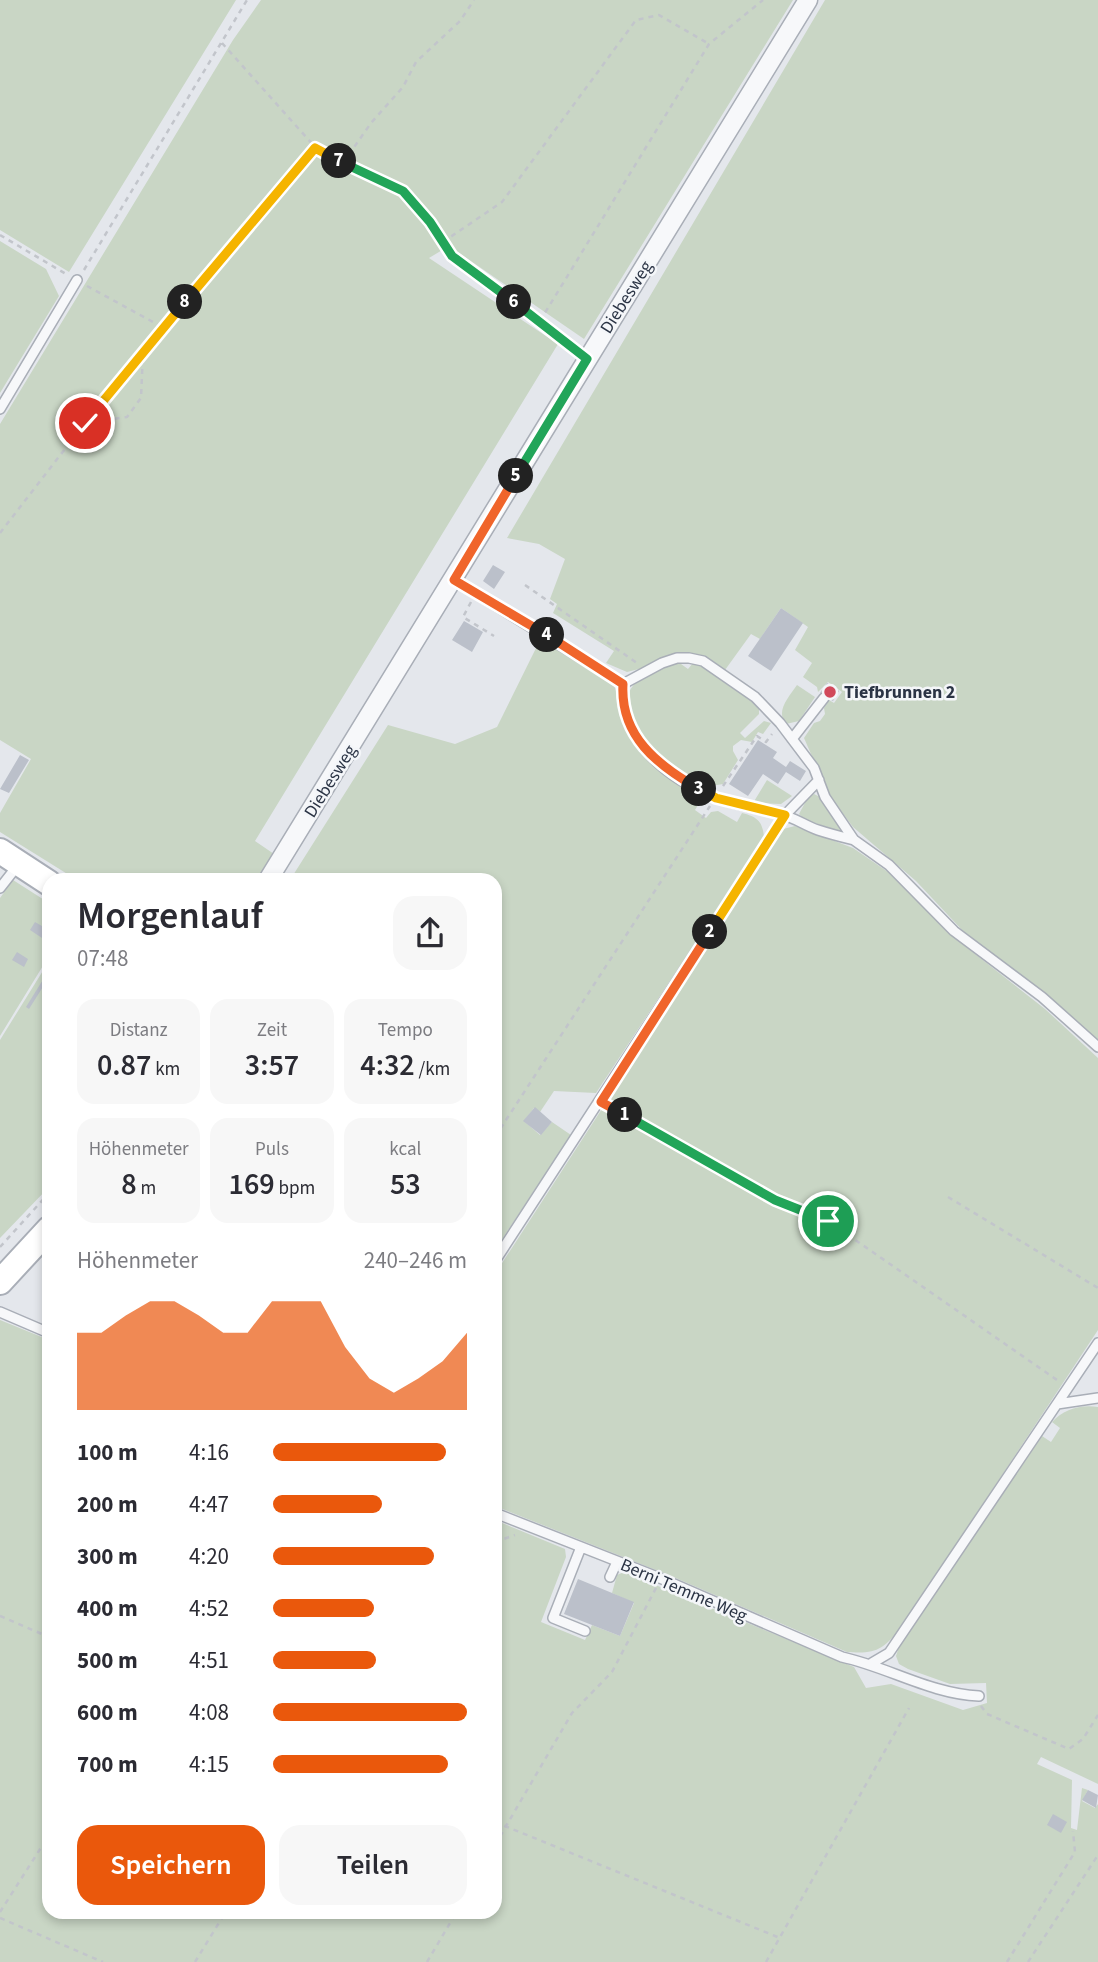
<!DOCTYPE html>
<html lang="de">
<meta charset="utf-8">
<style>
:root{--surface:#fff;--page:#f7f7f7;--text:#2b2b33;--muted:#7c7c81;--accent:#ea580c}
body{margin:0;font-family:"Source Sans 3",sans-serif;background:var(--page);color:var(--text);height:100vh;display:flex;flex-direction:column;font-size:26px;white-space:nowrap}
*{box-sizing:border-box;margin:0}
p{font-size:23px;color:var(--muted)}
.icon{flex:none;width:38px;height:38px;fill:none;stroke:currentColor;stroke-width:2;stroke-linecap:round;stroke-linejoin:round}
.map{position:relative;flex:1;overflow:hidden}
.side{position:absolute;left:42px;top:873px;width:460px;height:1046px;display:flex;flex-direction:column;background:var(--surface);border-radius:21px;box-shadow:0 4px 10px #0003}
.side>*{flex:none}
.pin{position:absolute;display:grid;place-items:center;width:60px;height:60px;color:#fff;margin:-30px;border:4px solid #fff;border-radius:50%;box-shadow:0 2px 7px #0007}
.km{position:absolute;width:35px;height:35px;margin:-18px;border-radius:50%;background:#222;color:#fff;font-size:19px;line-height:35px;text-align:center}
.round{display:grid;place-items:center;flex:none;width:74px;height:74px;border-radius:21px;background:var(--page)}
.overview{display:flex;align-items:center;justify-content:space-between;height:119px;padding:0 35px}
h1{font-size:38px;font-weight:600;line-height:52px}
.stats{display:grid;grid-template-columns:repeat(3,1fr);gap:10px;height:119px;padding:7px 35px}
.stats div{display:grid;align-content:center;border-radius:18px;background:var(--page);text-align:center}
.stats b{font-size:30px;font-weight:600}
.stats small{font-size:19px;font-weight:400}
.stats p{font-size:19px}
.chart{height:196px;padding:14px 35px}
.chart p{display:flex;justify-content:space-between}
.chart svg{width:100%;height:126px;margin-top:7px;fill:var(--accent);opacity:.7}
.cta{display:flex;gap:14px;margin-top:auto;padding:14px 35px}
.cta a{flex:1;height:80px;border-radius:21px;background:var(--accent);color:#fff;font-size:28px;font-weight:600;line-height:80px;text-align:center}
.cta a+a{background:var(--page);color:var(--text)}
ul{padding:0 35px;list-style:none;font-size:23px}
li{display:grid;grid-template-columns:112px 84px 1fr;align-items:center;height:52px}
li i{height:18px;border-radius:9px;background:var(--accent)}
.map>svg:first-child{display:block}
.green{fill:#c9d6c5}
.building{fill:#bbc0ca}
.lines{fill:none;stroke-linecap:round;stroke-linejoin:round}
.lane-casing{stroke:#a9aeb7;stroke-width:12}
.street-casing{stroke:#a9aeb7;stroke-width:21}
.secondary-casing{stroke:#a9aeb7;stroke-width:28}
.path{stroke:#c2c5cb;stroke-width:2.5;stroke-dasharray:5 5;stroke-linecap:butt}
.lane{stroke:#f7f8fa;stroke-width:9}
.street{stroke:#f7f8fa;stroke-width:18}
.secondary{stroke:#fff;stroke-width:24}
.split-1-casing{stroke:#fff;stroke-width:14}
.split-2-casing{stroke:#fff;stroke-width:14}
.split-3-casing{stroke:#fff;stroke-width:14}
.split-4-casing{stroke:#fff;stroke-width:14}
.split-5-casing{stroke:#fff;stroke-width:14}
.split-6-casing{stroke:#fff;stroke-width:14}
.split-7-casing{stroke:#fff;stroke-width:14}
.split-8-casing{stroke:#fff;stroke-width:14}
.split-9-casing{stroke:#fff;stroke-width:14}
.split-1{stroke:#22a559;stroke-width:9}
.split-2{stroke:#f0652b;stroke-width:9}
.split-3{stroke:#f5b400;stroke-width:9}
.split-4{stroke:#f0652b;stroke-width:9}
.split-5{stroke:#f0652b;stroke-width:9}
.split-6{stroke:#22a559;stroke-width:9}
.split-7{stroke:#22a559;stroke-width:9}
.split-8{stroke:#f5b400;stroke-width:9}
.split-9{stroke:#f5b400;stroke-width:9}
.poi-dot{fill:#d1495b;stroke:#f4f6f9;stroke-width:2.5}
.labels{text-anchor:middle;stroke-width:5;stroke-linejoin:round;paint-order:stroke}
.street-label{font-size:18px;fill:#2b3445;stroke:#f4f6f9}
.poi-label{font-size:18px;font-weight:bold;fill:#2b3445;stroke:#f4f6f9;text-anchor:start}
</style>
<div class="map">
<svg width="1098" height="1962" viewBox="0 0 1098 1962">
<rect width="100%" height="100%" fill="#e4e7ec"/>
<path class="green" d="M0,0h236l-167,272 -69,-42z
M261,0h532l-209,339 -135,-93 -20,12 129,86 -303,497 19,13 -18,26h-179l-77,-48v-19l31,-54 -31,-19v-316l233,-384z
M825,0h273v1040l-50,-44 -85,-65 -47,-50 -63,-54 -24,-32 -25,-57 10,-15 6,-2 5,-7 -1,-6 5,-8 5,3 8,-11 -14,-10 -10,10 -1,-5 -14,-10 9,-14 -17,-13 13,-23 -27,-19 -21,31 -9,-5 -26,36 -22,-13 -11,-3 -16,-1 -29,14 -20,5 -21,-9 8,-12 -61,-38 4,-9 -7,-5 15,-40 -26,-15 -32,-6z
M0,241l46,28 13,27 -59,97z
M540,640l60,36 12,5c6,11 6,24 11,36 17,42 43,57 80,80l-8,13 11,8 5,-6 7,-1 19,11 5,-9c16,4 21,9 22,25l-168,255 -42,-2 -14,21 -6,-4 -10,13 16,14 12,-13 19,13 -76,115v-370h-205l98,-155 67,19 42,-17z
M682,661l-1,3 7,5 5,-6c24,9 47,26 66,44v7l-19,19 5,5 19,-17 7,2 -8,11 -5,-2 -6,10 -11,-2 -8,6v5l5,9 -15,24c-47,10 -82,-44 -96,-82 1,-25 34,-36 55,-41z
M797,685l18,12 -16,24 -13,3c-11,-13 3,-27 11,-39z
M767,780l25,16 -11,8 -28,-1z
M814,794l8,4 21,34 -38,-12 -6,-6 8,-15z
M795,826l58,22 35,24 68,67 89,70 53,49v272l-197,298c-19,22 -24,26 -54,24l-176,-76 -176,-70v-232l283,-437 5,-8z
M13,880l36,23v53l-49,80v-138z
M49,961v226l-49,51v-198z
M0,1320l49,20v573h446v-393l70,29 1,8 -25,65 44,18 7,-15 28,11 14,-33 -22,-10 5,-18 7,-3 230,95 12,21 25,-4 72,26 24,-7 -1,-20 -36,1 -42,-15 -9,-5 -3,-8 3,-9 143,-211 9,6 9,-14 -8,-6c11,-13 30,-18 46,-15v377l-57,-27 -4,7 35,16 -1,48 6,2 5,-42 6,2 -6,11 13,7 3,-4v158h-1098z"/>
<path class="building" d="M493,565l12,7 -11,17 -11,-8z
M781,608l22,15 -32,48 -23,-15z
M464,621l19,11 -11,20 -20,-12z
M827,683l12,8 -6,10 -13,-8z
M758,740l19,12 -4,6 13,9 4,-6 16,10 -6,10 -14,-9 -8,12 -15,-10 -15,22 -19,-12z
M20,755l9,5 -20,33 -9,-4z
M35,922l12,7 -5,9 -12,-8z
M17,952l11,7 -4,8 -12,-7z
M49,970v14l-3,-2 -17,27 -3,-2z
M535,1107l17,15 -11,13 -18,-14z
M578,1579l56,23 -14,34 -56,-22z
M1088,1790l10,5 -2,13 -14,-8z
M1053,1814l14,8 -6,11 -14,-8z"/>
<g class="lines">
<defs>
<path id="lane" d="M0,409l77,-129
M454,580l169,104 39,-21 15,-5h12l14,3 52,36 25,26 34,45 11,29 29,43 35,25 65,66 88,66 56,50
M623,684c-4,55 44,95 92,113 22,9 46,11 68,18 12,3 23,11 35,15 12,4 24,7 36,10
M792,739l32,-41
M0,888l18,-23
M495,1261l290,-446 34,-35
M0,1312l49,21
M1057,1404l41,-6
M495,1513l165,65 182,79c46,10 89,37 137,39
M581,1547l-28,71 32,13
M610,1577l7,-15
M872,1663l17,-10 209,-310"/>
<path id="street" d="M268,880l540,-880"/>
<path id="secondary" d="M0,851l49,32
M0,1282l49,-53"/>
</defs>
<use href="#lane" class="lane-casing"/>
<use href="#street" class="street-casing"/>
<use href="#secondary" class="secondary-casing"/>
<path class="path" d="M222,43l93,104 88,44 27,31 22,34 122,93
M343,163l28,-40 32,-36 13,-25 44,-41 14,-21
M0,235l66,39
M443,242l59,-40 134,-182 23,-5 50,29
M84,270l163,-270
M87,286l77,42
M540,321l169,-277 54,-44
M85,423l42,-6 14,-19 2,-46
M0,533l85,-110 230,-276
M525,585l112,78
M471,602l-8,15 31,19
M723,786l34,-50 9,6 6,-8
M610,1107l165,93 53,21 229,159
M495,1137l215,-331
M948,1197l150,91
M0,1247l49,-54
M495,1542l20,-7
M0,1616l49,21
M981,1706l6,8 82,35 14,-10 15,-24
M495,1822l285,116
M495,1845l77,-132 40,-41 44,-84
M0,1912l49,-77
M0,1918l103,44
M195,1962l30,-49
M427,1962l29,-49
M766,1962l143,-254
M1007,1962l68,-110 -2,-21
M1028,1962l70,-107"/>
<use href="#lane" class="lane"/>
<use href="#street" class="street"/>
<use href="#secondary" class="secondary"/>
</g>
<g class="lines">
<defs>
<path id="split-1" d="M625,1115l150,85 53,21"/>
<path id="split-2" d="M625,1115l-24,-13 109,-170"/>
<path id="split-3" d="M699,789l17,9 69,17 -75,117"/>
<path id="split-4" d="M547,635l76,49c-3,52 34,81 76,105"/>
<path id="split-5" d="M516,476l-62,104 93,55"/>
<path id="split-6" d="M514,302l73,57 -71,117"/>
<path id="split-7" d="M339,161l64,30 27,31 22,34 62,46"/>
<path id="split-8" d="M185,302l130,-154 24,13"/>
<path id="split-9" d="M85,423l100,-121"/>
</defs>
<use href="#split-1" class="split-1-casing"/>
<use href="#split-2" class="split-2-casing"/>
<use href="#split-3" class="split-3-casing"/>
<use href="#split-4" class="split-4-casing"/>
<use href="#split-5" class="split-5-casing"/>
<use href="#split-6" class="split-6-casing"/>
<use href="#split-7" class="split-7-casing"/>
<use href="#split-8" class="split-8-casing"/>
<use href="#split-9" class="split-9-casing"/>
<use href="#split-1" class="split-1"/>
<use href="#split-2" class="split-2"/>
<use href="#split-3" class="split-3"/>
<use href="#split-4" class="split-4"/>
<use href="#split-5" class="split-5"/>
<use href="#split-6" class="split-6"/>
<use href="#split-7" class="split-7"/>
<use href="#split-8" class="split-8"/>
<use href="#split-9" class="split-9"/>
</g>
<circle class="poi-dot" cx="830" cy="692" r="7"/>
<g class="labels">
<g class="street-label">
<text transform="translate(626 297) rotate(-58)" y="6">Diebesweg</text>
<text transform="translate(330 781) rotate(-58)" y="6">Diebesweg</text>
<text transform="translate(684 1590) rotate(23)" y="6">Berni Temme Weg</text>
</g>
<g class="poi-label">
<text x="844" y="698">Tiefbrunnen 2</text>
</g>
</g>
</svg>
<div class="pin" style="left:828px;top:1221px;background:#1e9e55"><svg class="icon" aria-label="arrive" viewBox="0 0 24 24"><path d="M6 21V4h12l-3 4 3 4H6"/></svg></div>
<div class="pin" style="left:85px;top:423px;background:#d93025"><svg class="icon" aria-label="check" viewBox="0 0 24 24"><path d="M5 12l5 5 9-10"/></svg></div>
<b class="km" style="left:625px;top:1115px">1</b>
<b class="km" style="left:710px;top:932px">2</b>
<b class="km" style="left:699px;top:789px">3</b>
<b class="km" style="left:547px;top:635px">4</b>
<b class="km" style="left:516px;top:476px">5</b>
<b class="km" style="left:514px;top:302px">6</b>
<b class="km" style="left:339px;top:161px">7</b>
<b class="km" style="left:185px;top:302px">8</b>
<section class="side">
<div class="overview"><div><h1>Morgenlauf</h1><p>07:48</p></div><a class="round"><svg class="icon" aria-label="share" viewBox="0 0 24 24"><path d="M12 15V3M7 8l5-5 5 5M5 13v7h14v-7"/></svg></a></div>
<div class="stats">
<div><p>Distanz</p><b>0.87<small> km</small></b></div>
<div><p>Zeit</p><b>3:57</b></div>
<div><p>Tempo</p><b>4:32<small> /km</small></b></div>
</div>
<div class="stats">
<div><p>Höhenmeter</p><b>8<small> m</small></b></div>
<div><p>Puls</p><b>169<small> bpm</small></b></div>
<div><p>kcal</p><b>53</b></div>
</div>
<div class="chart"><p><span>Höhenmeter</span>240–246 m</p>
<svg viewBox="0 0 160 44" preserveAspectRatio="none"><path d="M0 44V17L10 17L20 11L30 6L40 6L50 11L60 17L70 17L80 6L90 6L100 6L110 22L120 33L130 38L140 33L150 27L160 17V44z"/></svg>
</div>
<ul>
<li><b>100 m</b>4:16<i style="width:89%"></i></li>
<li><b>200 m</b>4:47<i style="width:56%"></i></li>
<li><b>300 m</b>4:20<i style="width:83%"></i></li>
<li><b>400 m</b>4:52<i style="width:52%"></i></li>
<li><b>500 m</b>4:51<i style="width:53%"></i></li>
<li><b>600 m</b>4:08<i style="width:100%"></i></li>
<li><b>700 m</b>4:15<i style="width:90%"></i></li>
</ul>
<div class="cta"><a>Speichern</a><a>Teilen</a></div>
</section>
</div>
